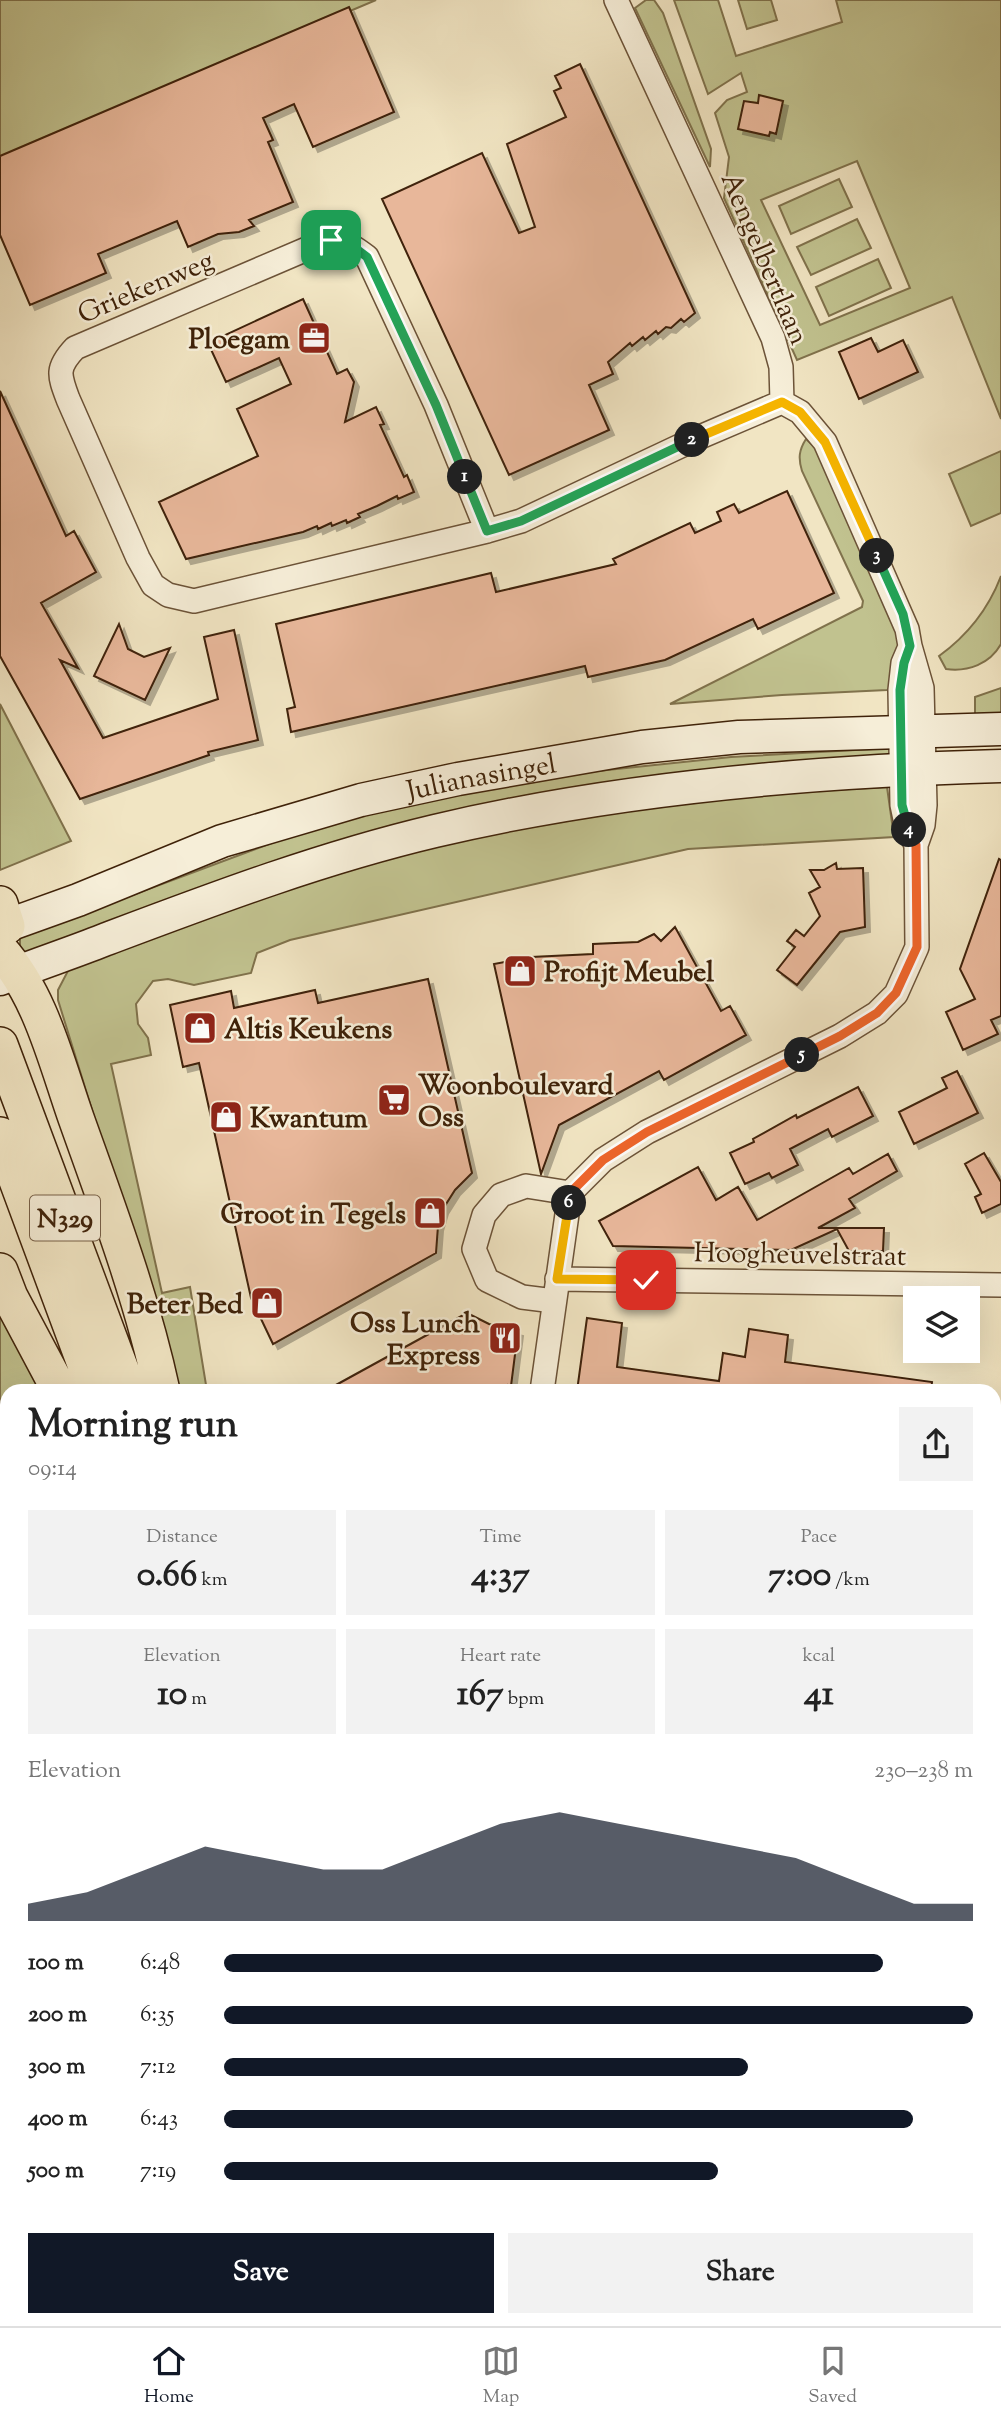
<!DOCTYPE html>
<meta charset="utf-8">
<style>
:root{--surface:#fff;--page:#f2f2f2;--text:#222;--muted:#767676;--line:#e0e0e0;--accent:#111827}
body{margin:0;font-family:"Sorts Mill Goudy",serif;background:var(--page);color:var(--text);height:100vh;display:flex;flex-direction:column;font-size:26px;white-space:nowrap}
*{box-sizing:border-box;margin:0}
p{font-size:23px;color:var(--muted)}
.icon{flex:none;width:38px;height:38px;fill:none;stroke:currentColor;stroke-width:2;stroke-linecap:round;stroke-linejoin:round}
.map{position:relative;flex:1;overflow:hidden}
.sheet{position:absolute;left:0px;top:1384px;width:1001px;height:943px;display:flex;flex-direction:column;background:var(--surface);border-radius:21px 21px 0 0;box-shadow:0 7px 28px #0002}
.sheet>*{flex:none}
.fabs{position:absolute;left:903px;top:1286px;display:grid;gap:14px}
.fabs a{display:grid;place-items:center;width:77px;height:77px;border-radius:0px;background:var(--surface);box-shadow:0 7px 28px #0002;font-size:35px}
.pin{position:absolute;display:grid;place-items:center;width:60px;height:60px;color:#fff;margin:-30px;border-radius:14px;box-shadow:0 4px 10px #0006}
.km{position:absolute;width:35px;height:35px;margin:-18px;border-radius:50%;background:#222;color:#fff;font-size:19px;line-height:35px;text-align:center}
.round{display:grid;place-items:center;flex:none;width:74px;height:74px;border-radius:0px;background:var(--page)}
.headline{display:flex;align-items:center;justify-content:space-between;height:119px;padding:0 28px}
h1{font-size:38px;font-weight:800;line-height:52px}
.figures{display:grid;grid-template-columns:repeat(3,1fr);gap:10px;height:119px;padding:7px 28px}
.figures div{display:grid;align-content:center;border-radius:0px;background:var(--page);text-align:center}
.figures b{font-size:35px;font-weight:800}
.figures small{font-size:19px;font-weight:400}
.figures p{font-size:19px}
.chart{height:196px;padding:14px 28px}
.chart p{display:flex;justify-content:space-between}
.chart svg{width:100%;height:126px;margin-top:7px;fill:var(--accent);opacity:.7}
.action{display:flex;gap:14px;margin-top:auto;padding:14px 28px}
.action a{flex:1;height:80px;border-radius:0px;background:var(--accent);color:#fff;font-size:28px;font-weight:800;line-height:80px;text-align:center}
.action a+a{background:var(--page);color:var(--text)}
ul{padding:0 28px;list-style:none;font-size:23px}
li{display:grid;grid-template-columns:112px 84px 1fr;align-items:center;height:52px}
li i{height:18px;border-radius:9px;background:var(--accent)}
.tabs{display:flex;justify-content:space-around;align-items:center;height:98px;border-top:2px solid var(--line);background:var(--surface);font-size:19px;color:var(--muted)}
.tabs a{display:grid;justify-items:center;gap:4px}
.tabs .current{color:var(--accent)}
.map>svg:first-child{display:block}
.green{fill:#c1c28f;stroke:#80724c;stroke-width:2;fill-rule:evenodd}
.building{fill:#e8b79a;stroke:#3f2209;stroke-width:2;filter:url(#shadow)}
.lines{fill:none;stroke-linecap:round;stroke-linejoin:round}
.minor-casing{stroke:#6c5338;stroke-width:26}
.secondary-casing{stroke:#3f2209;stroke-width:35}
.primary-casing{stroke:#3f2209;stroke-width:38}
.minor{stroke:#f6eed8;stroke-width:23}
.secondary{stroke:#f6eed8;stroke-width:32}
.primary{stroke:#f1e5c3;stroke-width:35}
.split-1-casing{stroke:#fff;stroke-width:14}
.split-2-casing{stroke:#fff;stroke-width:14}
.split-3-casing{stroke:#fff;stroke-width:14}
.split-4-casing{stroke:#fff;stroke-width:14}
.split-5-casing{stroke:#fff;stroke-width:14}
.split-6-casing{stroke:#fff;stroke-width:14}
.split-7-casing{stroke:#fff;stroke-width:14}
.split-1{stroke:#22a559;stroke-width:9}
.split-2{stroke:#22a559;stroke-width:9}
.split-3{stroke:#f5b400;stroke-width:9}
.split-4{stroke:#22a559;stroke-width:9}
.split-5{stroke:#f0652b;stroke-width:9}
.split-6{stroke:#f0652b;stroke-width:9}
.split-7{stroke:#f5b400;stroke-width:9}
.labels{text-anchor:middle;stroke-width:5;stroke-linejoin:round;paint-order:stroke}
.shield{fill:#f6eed8;stroke:#765f47;stroke-width:2}
.shield-label{font-size:26px;font-weight:bold;fill:#3f2209}
.street-label{font-size:28px;fill:#3f2209;stroke:#f6eed8}
.poi-label{font-size:28px;font-weight:bold;fill:#3f2209;stroke:#f6eed8;text-anchor:end}
</style>
<div class="map">
<svg width="1001" height="2326" viewBox="0 0 1001 2326">
<defs>
<filter id="shadow"><feDropShadow dx="5" dy="5" stdDeviation="0" flood-color="#0004"/></filter>
</defs>
<rect width="100%" height="100%" fill="#f1e5c3"/>
<filter id="stains"><feTurbulence type="fractalNoise" baseFrequency=".00286" numOctaves="4"/><feColorMatrix values="0 0 0 0 .2 0 0 0 0 .09 0 0 0 0 .02 0 0 0 .5 -.17"/></filter>
<radialGradient id="worn" r=".72"><stop offset=".6" stop-color="#630" stop-opacity="0"/><stop offset="1" stop-color="#630" stop-opacity=".3"/></radialGradient>
<path class="green" d="M0,0h376l-376,159z
M646,0h8l9,13 48,136 -1,18 -75,-159z
M674,0h44l18,56 106,-34 -6,-22h165v419l-49,-122 -155,63 -73,-162 5,-41 -14,-44 12,-13 20,-8 -6,-19 -33,21zM857,161l53,127 -90,37 -59,-125z
M738,0h33l6,20 -30,9z
M839,179l13,28 -61,27 -12,-28z
M857,219l14,29 -60,27 -14,-28z
M878,259l13,29 -62,28 -13,-29z
M806,439l14,13 76,165 3,32 -5,37 -7,4 -105,5 -112,9 192,-97 1,-6 -61,-130c-4,-13 -3,-21 4,-32z
M1001,451v62l-30,13 -22,-52z
M1001,576v68c-11,20 -33,28 -55,25l-7,-13c29,-21 49,-46 62,-80z
M1001,688v27l-26,-1v-17z
M0,704l71,137 -71,29z
M891,748v15l-186,9 -685,187v-22l343,-128 225,-37 143,-15z
M887,787l7,50 -206,12 -398,91 -33,13 -6,20 -57,12 -26,-6 -15,2 -17,23 2,20 10,14 3,17 -40,9 51,229 28,-6 17,104h-36l-41,-158 -72,-233v-10l12,-23 248,-94 238,-56 204,-23z
M0,1288l53,103h-46v141l-7,-11z"/>
<path class="building" d="M349,7l45,105 -81,35 -19,-43 -31,14 10,22 -5,2 25,60 -44,18 5,6 -15,6 -21,2 -30,13 -11,-26 -79,33 8,19 -76,32 -30,-70v-79z
M580,64l115,249 -11,9 -3,-3 -10,9 -5,-1 -8,7 -2,-3 -11,9 -2,-3 -11,9 -2,-3 -22,19 5,12 -24,11 20,45 -100,45 -127,-276 100,-46 37,80 16,-6 -28,-83 59,-27 -12,-26 7,-3 -6,-12z
M759,95l24,6 -7,33 -6,-2 -1,4 -31,-7 6,-28 14,2z
M303,299l34,75 10,-5 7,13 -9,40 31,-15 8,17 -4,1 24,52 3,-2 7,17 -16,7 -1,-3 -20,10 -19,8 2,3 -13,6 -1,-3 -14,6 -1,-3 -13,6 -1,-3 -14,6 -117,27 -27,-57 99,-46 -21,-47 54,-25 -12,-26 -53,24 -18,-39z
M871,338l7,14 25,-12 15,32 -59,27 -20,-47z
M0,391l66,145 8,-5 22,41 -55,31 37,65 -18,-8 43,78 115,-39 -14,-62 30,-7 24,110 -50,12 1,3 -129,44 -80,-143z
M787,491l47,102 -76,36 -5,-10 -88,41 -77,17 -3,-11 -294,66 -4,-23 8,-2 -19,-83 215,-51 5,19 120,-28 -3,-5 77,-36 5,10 26,-12 -4,-9 17,-8 5,9z
M119,624l9,25 16,8 26,-9 -25,52 -51,-24z
M999,859l2,1v156l-10,4 7,14 -35,16 -17,-38 29,-13 -15,-30z
M836,863l1,6 26,-1 2,59 -25,5 -43,53 -20,-15 18,-23 -8,-6 9,-11 8,6 16,-20 -11,-23 11,-6 -10,-17h14z
M675,927l46,84 9,-5 16,29 -82,45 -5,-9 -100,54 -18,49 -47,-210 37,-7 62,-3v-10l45,-2 16,-8 7,7z
M428,979l44,194 -17,17 -12,19 -5,17 -2,27 -163,91 -22,-46 -52,-235 -16,4 -13,-62 61,-14 3,17 81,-18 3,13z
M957,1071l21,42 -64,31 -15,-32 48,-24 -5,-10z
M858,1087l15,29 -41,21 -4,-8 -38,20 8,16 -26,13 -3,-5 -24,11 -15,-31 24,-11 -1,-3 43,-24 1,3z
M984,1153l17,29v22l-19,9 -7,-16 6,-3 -16,-30z
M888,1154l9,17 -48,28 6,9 -37,20h66l-1,23h-34l-12,-22 -46,21 -178,-4 -14,-25 99,-54 18,33 22,-13 19,33 92,-52 4,6z
M467,1313l22,11 29,7 -7,55 -3,-1 -1,6h-182z
M587,1318l35,5 -5,44 102,14 4,-28 22,4 4,-28 39,6 -3,27 147,20 -1,9h-354z"/>
<g class="lines">
<defs>
<path id="minor" d="M616,0l157,338 8,29 1,35
M487,531l-51,-126 -69,-148c-24,-18 -29,-19 -58,-9l-234,100c-19,20 -16,27 -7,51l70,159 15,27 15,10 26,6 293,-70 34,-10 172,-81 89,-38
M909,649l-6,14 -3,27 2,115 4,19 10,21
M557,1279l444,6
M554,1301l-32,-4 -35,-17 -13,-31 10,-34 17,-20 25,-9 44,7
M542,1391l28,-198 33,-33 44,-28 193,-96 37,-23 19,-19 21,-47 -1,-102 7,-20 2,-20 -3,-117 -12,-42 -3,-17 -82,-187 -25,-30 -18,-10
M0,1764l7,13
M0,1923h7
M994,2056h7"/>
<g id="secondary">
<path id="s1" d="M0,928l78,-28 144,-59 139,-41 97,-21 184,-32 97,-10 262,-8"/>
<path d="M0,979c34,-14 69,-25 104,-39 109,-41 217,-82 331,-109 182,-43 379,-60 566,-65"/>
</g>
<path id="primary" d="M0,904l7,22
M0,950c41,46 56,111 76,168 32,90 66,180 86,273
M0,1045l129,346
M0,1135l95,256
M0,1271l10,26 50,94
M340,2320l1,6
M380,2320v6"/>
</defs>
<use href="#minor" class="minor-casing"/>
<use href="#secondary" class="secondary-casing"/>
<use href="#primary" class="primary-casing"/>
<use href="#minor" class="minor"/>
<use href="#secondary" class="secondary"/>
<use href="#primary" class="primary"/>
</g>
<g class="lines">
<defs>
<path id="split-1" d="M331,240l16,2 20,15 69,148 29,72"/>
<path id="split-2" d="M465,477l22,54 34,-10 171,-81"/>
<path id="split-3" d="M692,440l90,-38 18,10 25,30 52,114"/>
<path id="split-4" d="M877,556l26,58 7,32 -6,17 -4,27 2,115 7,25"/>
<path id="split-5" d="M802,1055l38,-19 37,-23 19,-20 21,-46 -1,-102 -7,-15"/>
<path id="split-6" d="M569,1203l1,-10 33,-33 44,-28 155,-77"/>
<path id="split-7" d="M569,1203l-12,76 89,1"/>
</defs>
<use href="#split-1" class="split-1-casing"/>
<use href="#split-2" class="split-2-casing"/>
<use href="#split-3" class="split-3-casing"/>
<use href="#split-4" class="split-4-casing"/>
<use href="#split-5" class="split-5-casing"/>
<use href="#split-6" class="split-6-casing"/>
<use href="#split-7" class="split-7-casing"/>
<use href="#split-1" class="split-1"/>
<use href="#split-2" class="split-2"/>
<use href="#split-3" class="split-3"/>
<use href="#split-4" class="split-4"/>
<use href="#split-5" class="split-5"/>
<use href="#split-6" class="split-6"/>
<use href="#split-7" class="split-7"/>
</g>
<defs>
<symbol id="office-square" viewBox="-11 -11 22 22"><rect x="-9" y="-9" width="18" height="18" rx="4" fill="#8f2418" stroke="#f6eed8"/><path d="M-6-3h4V-5.5h4V-3h4V5H-6ZM-1-4.5V-3h2v-1.5ZM-6 0V1H6V0Z" fill="#fff"/></symbol>
<symbol id="shop-square" viewBox="-11 -11 22 22"><rect x="-9" y="-9" width="18" height="18" rx="4" fill="#8f2418" stroke="#f6eed8"/><path d="M-5-2.5h2.3a2.7 3.5 0 0 1 5.4 0H5L5.5 6h-11ZM-1.5-2.5h3a1.5 2.3 0 0 0-3 0Z" fill="#fff"/></symbol>
<symbol id="supermarket-square" viewBox="-11 -11 22 22"><rect x="-9" y="-9" width="18" height="18" rx="4" fill="#8f2418" stroke="#f6eed8"/><path d="M-6-5.5h2.5l.6 2H6L4.5 2H-2.5L-4.4-4H-6ZM-1.5 3.2a1.3 1.3 0 1 0 .1 0ZM3 3.2a1.3 1.3 0 1 0 .1 0Z" fill="#fff"/></symbol>
<symbol id="restaurant-square" viewBox="-11 -11 22 22"><rect x="-9" y="-9" width="18" height="18" rx="4" fill="#8f2418" stroke="#f6eed8"/><path d="M-5-6h1v4h1v-4h1v4h1v-4h1v5L-1.5 .5V6h-2V.5L-5-1ZM5-6V6H3V1.5H1.5Q1.5-4 5-6Z" fill="#fff"/></symbol>
</defs>
<g fill-rule="evenodd">
<use href="#office-square" x="295" y="319" width="38" height="38"/>
<use href="#shop-square" x="501" y="952" width="38" height="38"/>
<use href="#shop-square" x="181" y="1009" width="38" height="38"/>
<use href="#supermarket-square" x="375" y="1081" width="38" height="38"/>
<use href="#shop-square" x="207" y="1098" width="38" height="38"/>
<use href="#shop-square" x="411" y="1194" width="38" height="38"/>
<use href="#shop-square" x="248" y="1284" width="38" height="38"/>
<use href="#restaurant-square" x="486" y="1319" width="38" height="38"/>
</g>
<g class="labels">
<rect class="shield" x="30" y="1195.5" width="70" height="45" rx="5"/>
<g class="shield-label">
<text x="65" y="1227">N329</text>
</g>
<g class="street-label">
<text transform="translate(766 258) rotate(67)" y="10">Aengelbertlaan</text>
<text transform="translate(145 286) rotate(-23)" y="10">Griekenweg</text>
<text dy="10" stroke="none"><textPath href="#s1" startOffset="506">Julianasingel</textPath></text>
<text transform="translate(800 1253) rotate(1)" y="10">Hoogheuvelstraat</text>
</g>
<g class="poi-label">
<text x="290" y="348">Ploegam</text>
<text x="544" y="981" text-anchor="start">Profijt Meubel</text>
<text x="224" y="1038" text-anchor="start">Altis Keukens</text>
<text x="418" y="1094" text-anchor="start">Woonboulevard<tspan x="418" dy="32">Oss</tspan></text>
<text x="250" y="1127" text-anchor="start">Kwantum</text>
<text x="406" y="1223">Groot in Tegels</text>
<text x="243" y="1313">Beter Bed</text>
<text x="480" y="1332">Oss Lunch<tspan x="480" dy="32">Express</tspan></text>
</g>
</g>
<rect width="100%" height="100%" filter="url(#stains)"/>
<rect width="100%" height="100%" fill="url(#worn)"/>
</svg>
<div class="fabs">
<a><svg class="icon" aria-label="layers" viewBox="0 0 24 24"><path d="M12 4l9 5-9 5-9-5zM3 14l9 5 9-5"/></svg></a>
</div>
<div class="pin" style="left:331px;top:240px;background:#1e9e55"><svg class="icon" aria-label="arrive" viewBox="0 0 24 24"><path d="M6 21V4h12l-3 4 3 4H6"/></svg></div>
<div class="pin" style="left:646px;top:1280px;background:#d93025"><svg class="icon" aria-label="check" viewBox="0 0 24 24"><path d="M5 12l5 5 9-10"/></svg></div>
<b class="km" style="left:465px;top:477px">1</b>
<b class="km" style="left:692px;top:440px">2</b>
<b class="km" style="left:877px;top:556px">3</b>
<b class="km" style="left:909px;top:830px">4</b>
<b class="km" style="left:802px;top:1055px">5</b>
<b class="km" style="left:569px;top:1203px">6</b>
<section class="sheet">
<div class="headline"><div><h1>Morning run</h1><p>09:14</p></div><a class="round"><svg class="icon" aria-label="share" viewBox="0 0 24 24"><path d="M12 15V3M7 8l5-5 5 5M5 13v7h14v-7"/></svg></a></div>
<div class="figures">
<div><p>Distance</p><b>0.66<small> km</small></b></div>
<div><p>Time</p><b>4:37</b></div>
<div><p>Pace</p><b>7:00<small> /km</small></b></div>
</div>
<div class="figures">
<div><p>Elevation</p><b>10<small> m</small></b></div>
<div><p>Heart rate</p><b>167<small> bpm</small></b></div>
<div><p>kcal</p><b>41</b></div>
</div>
<div class="chart"><p><span>Elevation</span>230–238 m</p>
<svg viewBox="0 0 160 44" preserveAspectRatio="none"><path d="M0 44V38L10 34L20 26L30 18L40 22L50 26L60 26L70 18L80 10L90 6L100 10L110 14L120 18L130 22L140 30L150 38L160 38V44z"/></svg>
</div>
<ul>
<li><b>100 m</b>6:48<i style="width:88%"></i></li>
<li><b>200 m</b>6:35<i style="width:100%"></i></li>
<li><b>300 m</b>7:12<i style="width:70%"></i></li>
<li><b>400 m</b>6:43<i style="width:92%"></i></li>
<li><b>500 m</b>7:19<i style="width:66%"></i></li>
</ul>
<div class="action"><a>Save</a><a>Share</a></div>
</section>
</div>
<nav class="tabs">
<a class="current"><svg class="icon" aria-label="home" viewBox="0 0 24 24"><path d="M3 11l9-7 9 7M6 9v11h12V9"/></svg>Home</a>
<a><svg class="icon" aria-label="map" viewBox="0 0 24 24"><path d="M3 6l6-2 6 2 6-2v14l-6 2-6-2-6 2zM9 4v14M15 6v14"/></svg>Map</a>
<a><svg class="icon" aria-label="saved" viewBox="0 0 24 24"><path d="M7 4h10v16l-5-4-5 4z"/></svg>Saved</a>
</nav>
